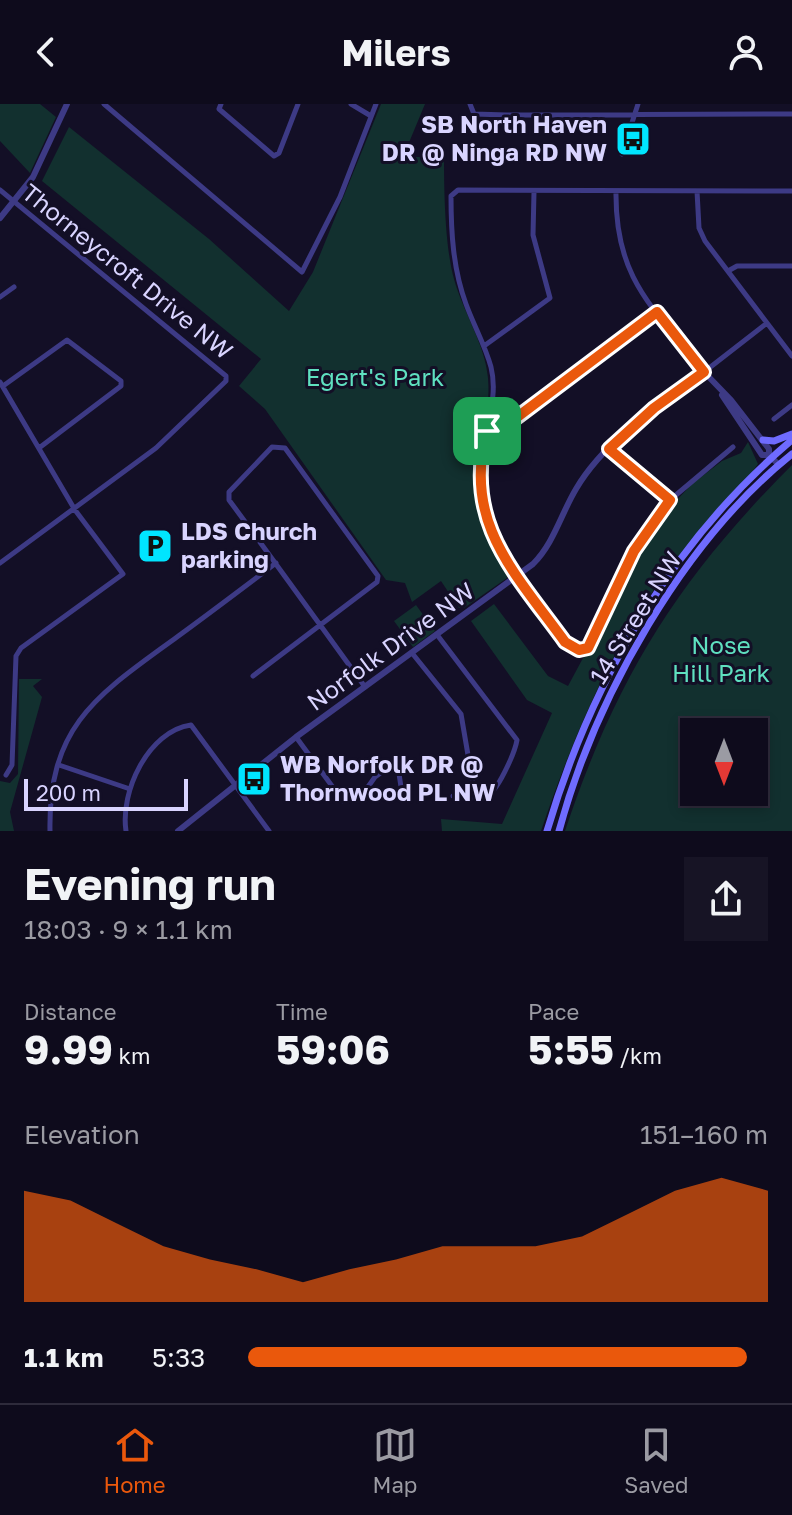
<!DOCTYPE html>
<meta charset="utf-8">
<style>
:root{--surface:#0e0b1c;--page:#171425;--text:#f1f3f6;--muted:#9b9ba3;--line:#2e2b3b;--accent:#ea580c}
body{margin:0;font-family:"Golos Text",sans-serif;background:var(--page);color:var(--text);height:100vh;display:flex;flex-direction:column;font-size:30px;white-space:nowrap}
*{box-sizing:border-box;margin:0}
p{font-size:26px;color:var(--muted)}
.icon{flex:none;width:44px;height:44px;fill:none;stroke:currentColor;stroke-width:2;stroke-linecap:round;stroke-linejoin:round}
.map{position:relative;height:727px;overflow:hidden}
.details{display:flex;flex-direction:column;background:var(--surface);flex:1}
.details>*{flex:none}
.needle{width:52px;rotate:180deg}
.tools{position:absolute;left:680px;top:614px;display:grid;gap:16px}
.tools a{display:grid;place-items:center;width:88px;height:88px;border-radius:0px;background:var(--surface);box-shadow:0 4px 12px #0003,0 0 0 2px var(--line);font-size:40px}
.scale{position:absolute;left:24px;bottom:20px;width:164px;box-sizing:border-box;padding-left:8px;border:4px solid #d9d4ff;border-top:0;font-size:22px;line-height:28px;white-space:nowrap;color:#d9d4ff;-webkit-text-stroke:6px #130f26;paint-order:stroke}
.pin{position:absolute;display:grid;place-items:center;width:68px;height:68px;color:#fff;margin:-34px;border-radius:16px;box-shadow:0 4px 12px #0006}
.round{display:grid;place-items:center;flex:none;width:84px;height:84px;border-radius:0px;background:var(--page)}
.headline{display:flex;align-items:center;justify-content:space-between;height:136px;padding:0 24px}
h1{font-size:44px;font-weight:700;line-height:60px}
.metrics{display:grid;grid-template-columns:repeat(3,1fr);gap:12px;height:136px;padding:8px 24px}
.metrics div{display:grid;align-content:center}
.metrics b{font-size:40px;font-weight:700}
.metrics small{font-size:22px;font-weight:400}
.metrics p{font-size:22px}
.chart{height:224px;padding:16px 24px}
.chart p{display:flex;justify-content:space-between}
.chart svg{width:100%;height:144px;margin-top:8px;fill:var(--accent);opacity:.7}
ul{padding:0 24px;list-style:none;font-size:26px}
li{display:grid;grid-template-columns:128px 96px 1fr;align-items:center;height:60px}
li i{height:20px;border-radius:10px;background:var(--accent)}
header{display:flex;justify-content:space-between;align-items:center;height:104px;padding:0 24px;background:var(--surface);font-size:36px;font-weight:700}
.dock{display:flex;justify-content:space-around;align-items:center;height:112px;border-top:2px solid var(--line);background:var(--surface);font-size:22px;color:var(--muted)}
.dock a{display:grid;justify-items:center;gap:4px}
.dock .selected{color:var(--accent)}
.map>svg:first-child{display:block}
.green{fill:#12302f;fill-rule:evenodd}
.lines{fill:none;stroke-linecap:round;stroke-linejoin:round}
.minor{stroke:#3d3a85;stroke-width:5}
.tertiary{stroke:#3d3a85;stroke-width:6}
.secondary{stroke:#6f6bff;stroke-width:7}
.route-casing{stroke:#fff;stroke-width:16}
.route{stroke:#ea580c;stroke-width:10}
.labels{text-anchor:middle;stroke-width:6;stroke-linejoin:round;paint-order:stroke}
.poi-label{font-size:24px;font-weight:bold;fill:#d9d4ff;stroke:#130f26;text-anchor:start}
.street-label{font-size:24px;fill:#d9d4ff;stroke:#130f26}
.park-label{font-size:24px;fill:#5fe0c0;stroke:#130f26}
</style>
<header><svg class="icon" aria-label="back" viewBox="0 0 24 24"><path d="M15 5l-7 7 7 7"/></svg>Milers<svg class="icon" aria-label="person" viewBox="0 0 24 24"><circle cx="12" cy="8" r="4"/><path d="M4 21q1-7 8-7t8 7"/></svg></header>
<div class="map">
<svg width="792" height="727" viewBox="0 0 792 727">
<rect width="100%" height="100%" fill="#130f26"/>
<path class="green" d="M0,0h40l16,13 -26,56 -30,-32z
M381,0h44l-22,53h41c0,34 1,90 10,122 9,33 31,65 34,99 4,47 -17,85 -10,133 3,23 29,49 29,67l-43,30h-5l-18,-27 -29,21 -7,-19 -19,-3 -121,-171 -26,-23 22,-27 -219,-178 27,-54 140,112 80,72 24,-39z
M748,338l10,22c-29,43 -69,76 -99,118 -53,77 -88,161 -118,249h-99l-1,-12 61,5 50,-111 -25,-13 -56,-79 23,-17 54,72 20,10 15,-28 7,-4 67,-133 35,-37 30,-23 19,-8z
M792,361v366h-227c51,-153 113,-252 227,-366zM694,628h60v60h-60z
M416,501l19,26 -22,16 -19,-26z
M19,575h23l-9,7 9,11 -32,115 4,19h-14v-50l10,2 8,-9z"/>
<g class="lines">
<path class="minor" d="M104,0l198,168 38,-75 36,-93
M221,0l-2,5 55,47 5,-3 19,-49
M351,0l20,12
M470,0l4,10 33,1 285,-1
M622,50l16,-50
M0,86l226,186v5l-70,67 -156,115
M697,87l2,37 6,13 87,115
M616,88c-1,87 37,115 88,180l63,-49
M728,167l9,-5h55
M0,193l14,-10
M484,242l66,-48 -17,-63 1,-43
M0,278l75,128 48,64 -102,74 -5,8 -4,109 -6,10
M3,282l64,-46 54,41v5l-82,62
M774,315l18,-14
M487,327l17,-4 153,-115
M733,343l-63,53 -20,24 -62,124 -9,2 -14,-8c-42,-58 -91,-109 -84,-184 3,-32 18,-58 10,-91 -6,-22 -17,-41 -25,-63 -13,-35 -15,-72 -15,-108l7,-6 334,1
M609,345l61,51
M438,532l79,104c-2,12 -20,54 -32,57 -8,2 -22,-1 -32,-1
M412,549l49,61 14,82
M253,572l124,-94 1,-6 -93,-128 -13,-1 -43,45v8c46,62 91,125 136,187
M296,633l47,64 22,-10h33l3,-4 -3,-20 -5,-3 -18,13 -10,14
M59,661l68,23
M50,727c-2,-107 49,-137 127,-194 33,-24 66,-49 99,-74
M126,727c-6,-39 22,-100 65,-106l78,106"/>
<path class="tertiary" d="M0,114l33,-41 34,-73
M722,291l40,60h7l10,10
M178,727l118,-94 237,-173c21,-21 28,-50 43,-75 29,-49 83,-84 128,-117l27,28 38,49v6"/>
<path class="secondary" d="M763,336l11,1 18,-7
M547,727c44,-149 125,-290 245,-391
M559,727c36,-133 124,-290 233,-377"/>
</g>
<g class="lines">
<defs>
<path id="route" d="M657,208l47,60 -50,36 -45,41 61,51 -36,51 -46,97 -9,2 -14,-8c-50,-69 -103,-120 -78,-211l17,-4z"/>
</defs>
<use href="#route" class="route-casing"/>
<use href="#route" class="route"/>
</g>
<defs>
<symbol id="bus-square" viewBox="-11 -11 22 22"><rect x="-9" y="-9" width="18" height="18" rx="4" fill="#00e5ff" stroke="#130f26"/><path d="M-5-6H5V4H4V6H2V4H-2V6H-4V4H-5ZM-3.5-4V0h7V-4ZM-3.5 1.2v1.5H-2V1.2ZM2 1.2v1.5H3.5V1.2Z" fill="#111"/></symbol>
<symbol id="parking-square" viewBox="-11 -11 22 22"><rect x="-9" y="-9" width="18" height="18" rx="4" fill="#00e5ff" stroke="#130f26"/><path d="M-3.5-5.5H1a3.5 3.5 0 0 1 0 7H-1V5.5H-3.5ZM-1-3.4V-.6H.8a1.4 1.4 0 0 0 0-2.8Z" fill="#111"/></symbol>
</defs>
<g fill-rule="evenodd">
<use href="#bus-square" x="613" y="15" width="40" height="40"/>
<use href="#parking-square" x="135" y="422" width="40" height="40"/>
<use href="#bus-square" x="234" y="655" width="40" height="40"/>
</g>
<g class="labels">
<g class="poi-label">
<text x="607" y="29" text-anchor="end">SB North Haven<tspan x="607" dy="28">DR @ Ninga RD NW</tspan></text>
<text x="181" y="436">LDS Church<tspan x="181" dy="28">parking</tspan></text>
<text x="280" y="669">WB Norfolk DR @<tspan x="280" dy="28">Thornwood PL NW</tspan></text>
</g>
<g class="street-label">
<text transform="translate(127 168) rotate(39)" y="8">Thorneycroft Drive NW</text>
<text transform="translate(636 514) rotate(-58)" y="8">14 Street NW</text>
<text transform="translate(391 543) rotate(-36)" y="8">Norfolk Drive NW</text>
</g>
<g class="park-label">
<text x="375" y="282">Egert's Park</text>
<text x="721" y="550">Nose<tspan x="721" dy="28">Hill Park</tspan></text>
</g>
</g>
</svg>
<div class="tools">
<a><svg class="needle" viewBox="-14 -14 28 28"><path d="M0-13l5 13h-10z" fill="#e53935"/><path d="M0 13l5-13h-10z" fill="#9b9ba3"/></svg></a>
</div>
<div class="scale">200 m</div>
<div class="pin" style="left:487px;top:327px;background:#1e9e55"><svg class="icon" aria-label="arrive" viewBox="0 0 24 24"><path d="M6 21V4h12l-3 4 3 4H6"/></svg></div>
</div>
<section class="details">
<div class="headline"><div><h1>Evening run</h1><p>18:03 · 9 × 1.1 km</p></div><a class="round"><svg class="icon" aria-label="share" viewBox="0 0 24 24"><path d="M12 15V3M7 8l5-5 5 5M5 13v7h14v-7"/></svg></a></div>
<div class="metrics">
<div><p>Distance</p><b>9.99<small> km</small></b></div>
<div><p>Time</p><b>59:06</b></div>
<div><p>Pace</p><b>5:55<small> /km</small></b></div>
</div>
<div class="chart"><p><span>Elevation</span>151–160 m</p>
<svg viewBox="0 0 160 44" preserveAspectRatio="none"><path d="M0 44V10L10 13L20 20L30 27L40 31L50 34L60 38L70 34L80 31L90 27L100 27L110 27L120 24L130 17L140 10L150 6L160 10V44z"/></svg>
</div>
<ul>
<li><b>1.1 km</b>5:33<i style="width:96%"></i></li>
</ul>
</section>
<nav class="dock">
<a class="selected"><svg class="icon" aria-label="home" viewBox="0 0 24 24"><path d="M3 11l9-7 9 7M6 9v11h12V9"/></svg>Home</a>
<a><svg class="icon" aria-label="map" viewBox="0 0 24 24"><path d="M3 6l6-2 6 2 6-2v14l-6 2-6-2-6 2zM9 4v14M15 6v14"/></svg>Map</a>
<a><svg class="icon" aria-label="saved" viewBox="0 0 24 24"><path d="M7 4h10v16l-5-4-5 4z"/></svg>Saved</a>
</nav>
